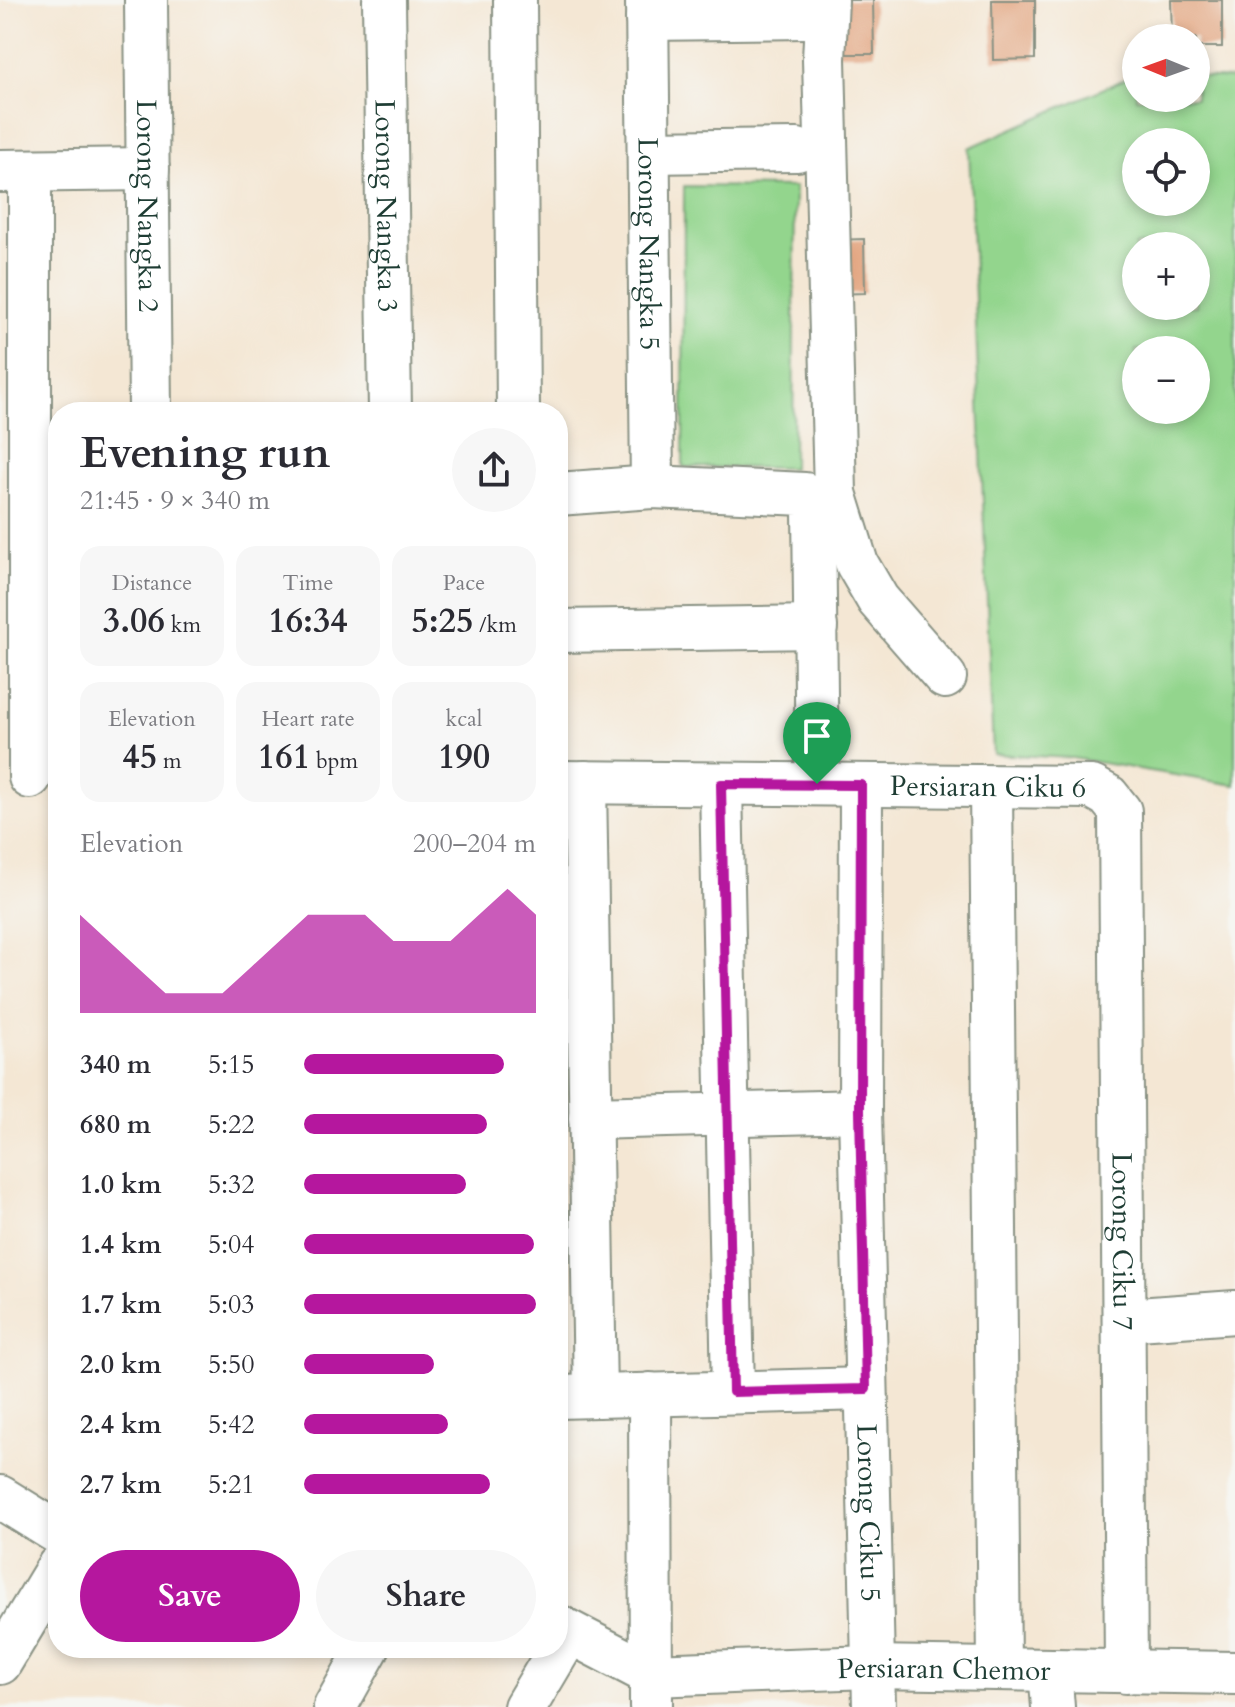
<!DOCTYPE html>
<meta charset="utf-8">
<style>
:root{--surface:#fff;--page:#f7f7f7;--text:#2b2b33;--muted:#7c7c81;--accent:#b5179e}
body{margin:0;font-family:Cardo,serif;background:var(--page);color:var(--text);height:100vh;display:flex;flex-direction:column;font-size:30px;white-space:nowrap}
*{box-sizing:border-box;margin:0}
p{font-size:26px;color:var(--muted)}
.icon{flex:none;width:44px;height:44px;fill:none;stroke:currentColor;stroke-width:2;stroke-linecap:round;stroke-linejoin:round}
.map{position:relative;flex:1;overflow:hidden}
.drawer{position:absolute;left:48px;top:402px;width:520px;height:1256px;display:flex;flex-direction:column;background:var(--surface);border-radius:32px;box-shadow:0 4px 12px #0003}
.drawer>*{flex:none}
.needle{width:52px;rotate:271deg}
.tools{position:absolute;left:1122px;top:24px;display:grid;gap:16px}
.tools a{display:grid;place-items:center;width:88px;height:88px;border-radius:50%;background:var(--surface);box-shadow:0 4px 12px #0003;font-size:40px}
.pin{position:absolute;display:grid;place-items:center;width:68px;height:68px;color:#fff;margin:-82px -34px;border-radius:50% 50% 50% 0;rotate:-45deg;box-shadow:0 0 8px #0007}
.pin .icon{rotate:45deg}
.round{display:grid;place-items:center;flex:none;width:84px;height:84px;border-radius:42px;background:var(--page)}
.head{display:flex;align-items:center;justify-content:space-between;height:136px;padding:0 32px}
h1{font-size:44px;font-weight:600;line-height:60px}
.figures{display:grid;grid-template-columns:repeat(3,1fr);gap:12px;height:136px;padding:8px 32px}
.figures div{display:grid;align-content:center;border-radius:20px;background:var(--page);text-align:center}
.figures b{font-size:34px;font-weight:600}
.figures small{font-size:22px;font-weight:400}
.figures p{font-size:22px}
.chart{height:224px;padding:16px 32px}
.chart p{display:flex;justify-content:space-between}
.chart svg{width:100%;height:144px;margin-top:8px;fill:var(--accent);opacity:.7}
.button{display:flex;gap:16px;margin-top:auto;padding:16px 32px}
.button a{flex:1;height:92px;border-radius:48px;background:var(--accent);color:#fff;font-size:32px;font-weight:600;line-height:92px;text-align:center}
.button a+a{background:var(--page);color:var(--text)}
ul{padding:0 32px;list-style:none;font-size:26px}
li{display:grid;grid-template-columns:128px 96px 1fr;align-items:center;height:60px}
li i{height:20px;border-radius:10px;background:var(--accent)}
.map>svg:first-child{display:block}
.green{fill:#93d58d;stroke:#598960;stroke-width:2;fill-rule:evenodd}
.building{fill:#e2a37d}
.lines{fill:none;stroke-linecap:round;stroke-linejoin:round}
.minor-casing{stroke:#8a9284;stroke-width:46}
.minor{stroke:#fff;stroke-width:42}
.route-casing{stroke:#fff;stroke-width:16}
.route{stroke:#b5179e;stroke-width:10}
.labels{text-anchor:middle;stroke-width:6;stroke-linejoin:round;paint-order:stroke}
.street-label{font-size:28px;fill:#1f3d34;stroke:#f6f6f2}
</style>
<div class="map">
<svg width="1235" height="1707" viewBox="0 0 1235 1707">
<rect width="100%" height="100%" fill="#f6f6f2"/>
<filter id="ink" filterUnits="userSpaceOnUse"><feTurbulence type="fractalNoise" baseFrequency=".0125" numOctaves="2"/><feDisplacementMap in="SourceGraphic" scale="16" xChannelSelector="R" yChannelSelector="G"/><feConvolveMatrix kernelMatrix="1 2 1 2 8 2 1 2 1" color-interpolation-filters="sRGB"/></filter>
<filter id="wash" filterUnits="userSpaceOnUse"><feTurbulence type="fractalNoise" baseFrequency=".006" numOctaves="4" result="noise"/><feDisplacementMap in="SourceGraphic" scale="32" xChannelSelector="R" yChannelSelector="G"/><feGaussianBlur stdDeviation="1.8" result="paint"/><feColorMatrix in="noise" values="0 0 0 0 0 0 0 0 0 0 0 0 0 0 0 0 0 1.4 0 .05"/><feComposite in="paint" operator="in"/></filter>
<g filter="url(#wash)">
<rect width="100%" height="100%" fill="#f4e7d4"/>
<path class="green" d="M1136,74v24h60v-21l39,2v706l-163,-27 -79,-4 -24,-606zM1136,142h60v60h-60zM1136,246h60v60h-60zM1136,350h60v60h-60z
M684,186l111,1 -2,281 -110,-1z"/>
<g id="blocks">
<path class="building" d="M838,0h35l1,54h-36z
M992,0h43v59l-42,1z
M1171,0h51v47h-26v-9h-24z
M864,239l1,54 -32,1v-54z"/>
</g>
</g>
<g filter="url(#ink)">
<use href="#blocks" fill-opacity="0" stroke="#8a9284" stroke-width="2"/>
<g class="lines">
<defs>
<g id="minor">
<path id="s1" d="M146,0l4,412"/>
<path id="s2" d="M384,0l6,412"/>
<path d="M515,0l3,412"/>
<path id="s3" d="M647,0l5,487"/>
<path d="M827,0l-3,59 11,434 22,71 21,36 67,77"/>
<path d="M647,19l159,-2"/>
<path d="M649,152l148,-2"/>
<path d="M0,171l148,-2"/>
<path d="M30,171v606"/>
<path d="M558,494l94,-7 153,7 9,15 3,275"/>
<path d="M558,631l258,-4"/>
<path id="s4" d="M558,782l534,5 16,9 12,15 6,861"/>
<path d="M585,782l10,614"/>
<path d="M721,784l12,608"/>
<path id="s5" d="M861,785l-1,326 14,596"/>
<path d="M991,787l8,882"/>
<path d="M590,1118l270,-7"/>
<path d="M1124,1320l111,-8"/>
<path d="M650,1394l1,313"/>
<path d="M558,1397l308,-8"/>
<path d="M0,1497l58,36"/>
<path id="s6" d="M558,1626l94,49 219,-8 364,6"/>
<path d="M0,1663l58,-96"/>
<path d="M1050,1670l3,37"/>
<path d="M335,1707l33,-59"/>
<path d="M525,1707l44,-74"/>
</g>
</defs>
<use href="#minor" class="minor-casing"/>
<use href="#minor" class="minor"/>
</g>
</g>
<g class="lines" filter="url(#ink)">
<defs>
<path id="route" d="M721,784l140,1 -1,326 6,278 -133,3z"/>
</defs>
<use href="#route" class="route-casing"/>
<use href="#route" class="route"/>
</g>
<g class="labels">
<g class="street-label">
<text dy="10" stroke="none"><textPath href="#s1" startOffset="206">Lorong Nangka 2</textPath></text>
<text dy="10" stroke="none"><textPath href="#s2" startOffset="206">Lorong Nangka 3</textPath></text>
<text dy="10" stroke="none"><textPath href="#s3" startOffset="244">Lorong Nangka 5</textPath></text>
<text dy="10" stroke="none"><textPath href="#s4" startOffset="430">Persiaran Ciku 6</textPath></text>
<text dy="10" stroke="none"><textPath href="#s4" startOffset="1002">Lorong Ciku 7</textPath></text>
<text dy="10" stroke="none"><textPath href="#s5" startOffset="728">Lorong Ciku 5</textPath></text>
<text dy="10" stroke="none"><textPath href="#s6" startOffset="398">Persiaran Chemor</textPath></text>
</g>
</g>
</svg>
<div class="tools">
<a><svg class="needle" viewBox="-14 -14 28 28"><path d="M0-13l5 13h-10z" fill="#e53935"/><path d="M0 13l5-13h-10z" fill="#7c7c81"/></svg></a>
<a><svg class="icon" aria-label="locate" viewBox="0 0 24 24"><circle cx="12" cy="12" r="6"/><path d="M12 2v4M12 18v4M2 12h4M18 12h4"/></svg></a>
<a>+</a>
<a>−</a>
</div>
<div class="pin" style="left:817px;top:784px;background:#1e9e55"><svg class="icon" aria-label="arrive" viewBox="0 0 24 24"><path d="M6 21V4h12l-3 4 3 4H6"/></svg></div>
<section class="drawer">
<div class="head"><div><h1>Evening run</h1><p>21:45 · 9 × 340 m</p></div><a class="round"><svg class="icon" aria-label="share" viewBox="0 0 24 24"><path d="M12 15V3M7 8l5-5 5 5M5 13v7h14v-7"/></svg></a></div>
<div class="figures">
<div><p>Distance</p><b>3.06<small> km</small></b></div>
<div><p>Time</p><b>16:34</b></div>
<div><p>Pace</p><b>5:25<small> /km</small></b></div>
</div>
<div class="figures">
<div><p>Elevation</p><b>45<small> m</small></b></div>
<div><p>Heart rate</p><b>161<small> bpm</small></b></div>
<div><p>kcal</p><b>190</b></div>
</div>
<div class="chart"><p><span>Elevation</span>200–204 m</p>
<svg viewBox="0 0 160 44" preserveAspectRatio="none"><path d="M0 44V14L10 22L20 30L30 38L40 38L50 38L60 30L70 22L80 14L90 14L100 14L110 22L120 22L130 22L140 14L150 6L160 14V44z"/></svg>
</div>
<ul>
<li><b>340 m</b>5:15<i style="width:86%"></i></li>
<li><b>680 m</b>5:22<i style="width:79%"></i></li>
<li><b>1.0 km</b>5:32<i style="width:70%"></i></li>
<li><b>1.4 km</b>5:04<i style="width:99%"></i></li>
<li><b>1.7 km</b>5:03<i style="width:100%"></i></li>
<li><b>2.0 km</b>5:50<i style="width:56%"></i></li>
<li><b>2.4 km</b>5:42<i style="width:62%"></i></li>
<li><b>2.7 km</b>5:21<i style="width:80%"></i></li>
</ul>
<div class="button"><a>Save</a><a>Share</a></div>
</section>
</div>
